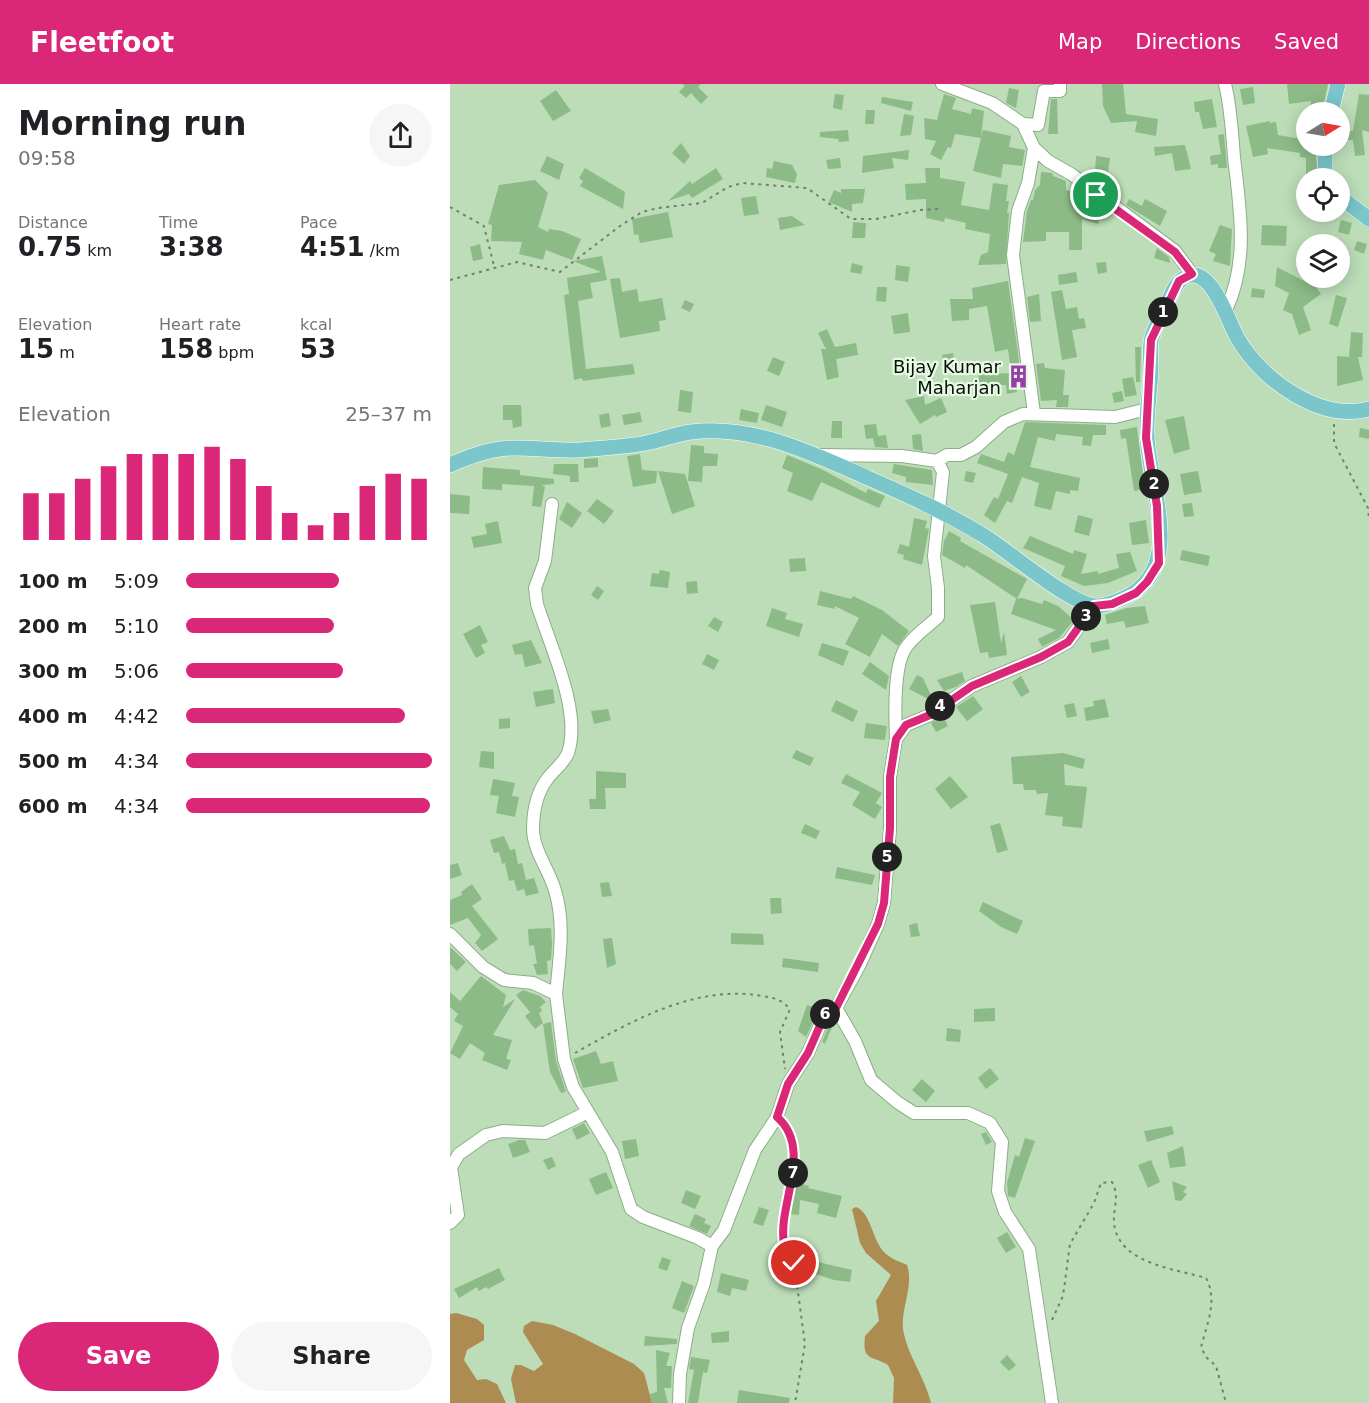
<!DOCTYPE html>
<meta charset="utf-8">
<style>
:root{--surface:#fff;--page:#f6f6f6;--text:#202124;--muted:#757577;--accent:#db2777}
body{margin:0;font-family:"DejaVu Sans",sans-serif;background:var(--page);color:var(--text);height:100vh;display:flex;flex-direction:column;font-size:22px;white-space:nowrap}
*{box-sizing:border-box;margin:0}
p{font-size:20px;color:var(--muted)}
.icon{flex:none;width:33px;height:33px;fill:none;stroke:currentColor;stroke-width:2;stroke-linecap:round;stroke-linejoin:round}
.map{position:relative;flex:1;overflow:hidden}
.drawer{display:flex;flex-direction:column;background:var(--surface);width:450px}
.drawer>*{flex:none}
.needle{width:39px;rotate:79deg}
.buttons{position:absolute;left:846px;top:18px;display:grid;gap:12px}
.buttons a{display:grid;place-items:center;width:54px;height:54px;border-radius:50%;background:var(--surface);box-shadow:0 3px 15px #0003;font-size:30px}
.pin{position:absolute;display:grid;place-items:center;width:51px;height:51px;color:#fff;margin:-26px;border:3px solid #fff;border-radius:50%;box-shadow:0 2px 6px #0007}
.km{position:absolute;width:30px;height:30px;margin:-15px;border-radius:50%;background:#222;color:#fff;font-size:16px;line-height:30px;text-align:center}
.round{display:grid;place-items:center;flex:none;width:63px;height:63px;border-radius:32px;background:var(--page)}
.overview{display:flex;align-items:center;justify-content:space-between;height:102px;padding:0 18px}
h1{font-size:33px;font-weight:700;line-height:45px}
.figures{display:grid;grid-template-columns:repeat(3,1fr);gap:9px;height:102px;padding:6px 18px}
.figures div{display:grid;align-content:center}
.figures b{font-size:26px;font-weight:700}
.figures small{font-size:16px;font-weight:400}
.figures p{font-size:16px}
.chart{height:168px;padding:12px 18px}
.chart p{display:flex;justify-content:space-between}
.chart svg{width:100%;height:108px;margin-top:6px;stroke:var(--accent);stroke-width:6}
.cta{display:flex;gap:12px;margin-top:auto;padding:12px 18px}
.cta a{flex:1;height:69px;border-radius:36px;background:var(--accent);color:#fff;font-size:24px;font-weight:700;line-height:69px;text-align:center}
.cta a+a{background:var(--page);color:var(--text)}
ul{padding:0 18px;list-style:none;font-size:20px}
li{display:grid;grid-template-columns:96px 72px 1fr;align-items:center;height:45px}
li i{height:15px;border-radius:8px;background:var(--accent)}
header{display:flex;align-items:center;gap:36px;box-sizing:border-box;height:84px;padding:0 30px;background:var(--accent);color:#fff}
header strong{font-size:28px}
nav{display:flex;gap:33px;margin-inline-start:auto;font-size:21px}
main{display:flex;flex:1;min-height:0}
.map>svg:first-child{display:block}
.forest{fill:#ac8c50}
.building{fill:#8dbb88}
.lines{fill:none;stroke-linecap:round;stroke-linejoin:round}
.minor-casing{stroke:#8dad89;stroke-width:14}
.major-casing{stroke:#fff;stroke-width:16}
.path{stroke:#6d836a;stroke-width:2;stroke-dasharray:3 4.5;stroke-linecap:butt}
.minor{stroke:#fff;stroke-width:12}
.major{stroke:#7ac6cb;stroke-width:15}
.route-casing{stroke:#fff;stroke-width:12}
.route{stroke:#db2777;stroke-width:8}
.labels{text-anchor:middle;stroke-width:4.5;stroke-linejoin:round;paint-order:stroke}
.poi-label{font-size:18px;fill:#071106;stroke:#e8f9e5;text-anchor:end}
</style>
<header>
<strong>Fleetfoot</strong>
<nav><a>Map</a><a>Directions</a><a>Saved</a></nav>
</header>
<main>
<section class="drawer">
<div class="overview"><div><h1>Morning run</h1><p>09:58</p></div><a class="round"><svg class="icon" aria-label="share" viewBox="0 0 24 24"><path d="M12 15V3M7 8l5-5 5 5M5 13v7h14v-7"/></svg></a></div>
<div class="figures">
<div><p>Distance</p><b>0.75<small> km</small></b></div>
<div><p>Time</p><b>3:38</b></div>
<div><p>Pace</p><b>4:51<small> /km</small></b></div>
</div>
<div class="figures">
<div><p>Elevation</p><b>15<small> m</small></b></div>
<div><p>Heart rate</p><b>158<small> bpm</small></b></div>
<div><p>kcal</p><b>53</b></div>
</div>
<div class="chart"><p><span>Elevation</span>25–37 m</p>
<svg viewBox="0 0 160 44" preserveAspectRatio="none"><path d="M5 44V25M15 44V25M25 44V19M35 44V14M45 44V9M55 44V9M65 44V9M75 44V6M85 44V11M95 44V22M105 44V33M115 44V38M125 44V33M135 44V22M145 44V17M155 44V19"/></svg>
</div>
<ul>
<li><b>100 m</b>5:09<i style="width:62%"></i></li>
<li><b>200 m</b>5:10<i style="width:60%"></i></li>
<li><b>300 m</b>5:06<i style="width:64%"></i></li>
<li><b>400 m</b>4:42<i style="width:89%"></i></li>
<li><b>500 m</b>4:34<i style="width:100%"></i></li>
<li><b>600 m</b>4:34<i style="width:99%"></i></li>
</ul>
<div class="cta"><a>Save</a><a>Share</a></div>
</section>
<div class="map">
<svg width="919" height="1319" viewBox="0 0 919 1319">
<rect width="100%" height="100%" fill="#bcddb8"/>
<path class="forest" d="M406,1123c15,6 16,31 27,44 6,7 15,10 24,14 7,20 -6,43 -4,64 4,26 22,48 28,74h-38l1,-25 -6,-13c-16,-10 -26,-3 -23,-29l14,-15 -3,-20 15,-26 -25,-22 -6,-10 -8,-34z
M6,1229l21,6 7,6v15l-17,10 -3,10 13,20 9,-1 11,5 9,19h-56v-89z
M82,1237l21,4 22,9 59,30 10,9 8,30h-136l-5,-24 4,-14h6l13,6 9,-7 -20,-32 1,-6z"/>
<path class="building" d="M232,0h19l-3,3 10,10 -7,7 -10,-11 -5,5 -7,-6 6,-6z
M652,0h21l3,30 32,5 -2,17 -21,-4 2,-11 -26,2 -8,-17z
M837,0h41l-6,28h-12l1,-11 -22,3z
M803,3l2,16 -12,2 -3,-16z
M559,4l10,2 -3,18 -10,-5z
M106,6l15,21 -18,10 -13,-20z
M385,10l9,1 -2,15 -9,-2z
M494,10l12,4 -4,11 19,5 1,-6 12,3 -3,27 -26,-4 -4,14 -3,-1 -7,13 -11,-6 6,-13 -11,-2 -1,-21 13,2z
M909,10l10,1v37l-7,-2 3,25 -10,1 -2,-16h-6l1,-9h5z
M432,13l31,5 -2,9 -30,-8z
M601,15h6l1,35h-10z
M762,15l5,28 -14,2 -4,-17h-4l-1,-10z
M416,26h9l-1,14h-9z
M454,30l10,2 -3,19 -11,1z
M820,37v2l6,-1 2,13 28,5v6h9l3,32h-9v-3h-3v-17l-6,-1v-4l-33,-5 1,6 -15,3 -7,-31z
M398,46l1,11 -10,1 -1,-3 -18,-2v-5z
M533,46l28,6 -2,11 16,3 -3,16 -19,-2 -2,14 -28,-7z
M774,50l3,34h-9v-4l-7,1 -1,-9 11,-2 -3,-19z
M231,59l9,13 -6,8 -12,-11z
M735,61l6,24 -16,2 -3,-18 -17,3 -1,-9z
M459,66l-1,10 -16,-2 2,10 -32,5 1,-17z
M97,72l17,8 -5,16 -19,-9z
M646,72l14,2 -2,15 -13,-2z
M390,74l1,10 -13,1 -2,-9z
M324,77l18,4 5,9 -2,9 -29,-6 1,-9 5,1z
M135,84l40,24 -2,17 -43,-23 3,-5 -4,-3z
M266,84l7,11 -31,19 -3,-4 -21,7 22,-20 2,3z
M475,84h15v10l25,4 -4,23 28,5 4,-27 15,2 -2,16h3l-2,12h2l-3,51 -28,1 3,-10 7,-3 2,-18 -25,-5 1,-6 -21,-5 -1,4 -18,-4v-19l-20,1 -1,-16 21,-1z
M591,88l11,1 1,3 13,5v9l20,5 16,13 -4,16 -16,-5v31h-13v-18h-23v9l-23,1 4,-31 4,-11h2l2,-10 5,-5z
M85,96l13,13 -10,34 10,5 1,-3 13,2 19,8 -9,21 -26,-10 -3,10 -24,-6 3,-12 -31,-1 1,-16 -4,-1 11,-39z
M391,105h24l-2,14 -11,1v8l-23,-10 5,-12 7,3z
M306,112l3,18 -15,2 -3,-18z
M679,115l13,7 3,-7 22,12 -7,15 -34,-21z
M218,128l5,25 -33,6 -2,-9 -4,1 -2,-16z
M342,132l13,9 -25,5 -2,-12z
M891,136l11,3 -3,12 -11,-3z
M403,138l13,1 -1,15h-13z
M770,141l12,4 -2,37 -17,-5 3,-7 -7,-3z
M812,141l25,1 -1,20 -25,-1z
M907,157l10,3 -3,10 -10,-4z
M30,160l3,15 -10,2 -3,-14z
M707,164l12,9 1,6 -16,-5z
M152,172l5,24 -17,3 3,15 -15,3 8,68 47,-5 2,10 -52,7 -1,-3 -8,2 -10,-85 5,-1 -2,-16 34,-6 -28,-11z
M656,178l1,10 -9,2 -2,-11z
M402,179l11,3 -2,8 -11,-2z
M446,181l14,2 -2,15 -13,-2z
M827,183l31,16 3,-3 10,14 -18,13 8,23 -12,5 -7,-21 -9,-4 6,-17 -14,-7z
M626,188l2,10 -19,3 -1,-10z
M170,194l2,14 15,-3 2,13 23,-4 4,22 -7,1 1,10 -40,7 -10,-59z
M558,197l14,102h-6l1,9 -10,2 -1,-9h-27l-1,-22h14v11l19,-1 -3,-24 -13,3 -8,-46 -18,3v11l-17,1 -2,-22h23l-1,-11z
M427,203h10l-1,15 -10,-1z
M802,204l13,2 -1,8 -13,-1z
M612,206l4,19 11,-2 2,12 5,-1 2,10 -14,2 5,27 -15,3 -11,-68z
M589,210l2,27 -11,1 -3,-25z
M886,211l11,3 -9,29 -9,-3z
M235,216l9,4 -4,8 -9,-4z
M458,229l2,19 -16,2 -3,-18z
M377,245l8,18 21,-4 2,12 -22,4 3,18 -12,3 -6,-31h5l-8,-16z
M901,248l12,1 -1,24h-4l5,23 -26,6v-30l12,1z
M685,263h6l-1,35h-4z
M503,269l2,12 -11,2 -2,-12z
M323,273l12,5 -6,14 -12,-5z
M594,279l1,5 20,2 -2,25h6l-1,12h-12l1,-7 -16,1 -5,-37z
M683,293l4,18 -12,2 -3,-18z
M230,306l13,2 -2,21 -13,-2z
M672,307l2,10 -10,2 -2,-10z
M474,312l1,9 16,-7 6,14 -11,5 -1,-2 -15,9 -15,-24z
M53,321h18l1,21 -9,2 -1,-8h-9z
M316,321l21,7 -5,15 -21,-7z
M291,325l18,4 -2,10 -18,-3z
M190,328l2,10 -18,3 -2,-10z
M159,329l2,13 -10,2 -2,-13z
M734,332l6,33 -16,5 -9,-34z
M382,337h10v17h-11z
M575,338l81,3v10h-13l-2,11 -9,-1 1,-8 -27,-3 -1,7 -17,-4 -8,30 50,11 -2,13 -8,-1v4l-14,-3 -5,19 -17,-4 5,-23 -17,-6 -10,26 -5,-2 -12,22 -11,-8 10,-18 4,2 10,-25 -31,-11 4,-9 23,8 4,-10 6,3z
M426,340l2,12 8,-1 2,13 -13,-1 -2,-9 -7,1 -2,-14z
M687,343l8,62 -11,2 -8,-53 -5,1 -1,-9z
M910,344l9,2v9l-10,-2z
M471,350l2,17 -10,-2 -1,-14z
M241,361l13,1v7l14,1 -1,12h-14l-1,16 -14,-1z
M190,370l2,16 15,1 -1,12 -23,4 -6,-31z
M337,371l34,14 45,24 2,-4 17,7 -6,12 -58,-26 -9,19 -25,-10 6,-18 -11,-5z
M148,374v9l-14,1v-9z
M104,380h24l1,18h-9v-6l-17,-2z
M444,380l38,6 1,15 -27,-3v-5l-14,-4z
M33,383l37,3v5l34,4v5l-12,1 3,2 -4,20 -9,-1 2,-20 -32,-2v6l-20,-1z
M208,387l27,3 10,32 -23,8z
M516,387l10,2 -3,10 -9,-2z
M748,387l4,21 -18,3 -4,-21z
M0,410l20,2 -1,18 -19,-1z
M147,415l17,12 -10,13 -17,-13z
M117,418l15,11 -10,15 -13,-9z
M742,419l2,13 -10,1 -2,-13z
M628,431l15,4 -4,17 -15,-4z
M464,434l13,3 -2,7 4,1 -7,36 -19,-6 1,-4 -7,-2 3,-9 9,3z
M696,436l3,23 -17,2 -3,-22z
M48,437l4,22 -28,5 -3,-11 16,-3 -2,-10z
M499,447l12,7 -1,3 67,38 -10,20 -51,-34 -1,3 -23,-13 2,-14z
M580,452l43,18 1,-4 13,4 -6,20 17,-3v3l21,-6 -3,-14 14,-2 7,19 -29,12 -24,3 -23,-10 4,-10 -42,-18z
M732,466l28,6 -2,10 -28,-6z
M355,474l1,13 -16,1 -1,-13z
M210,486l10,2 -2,16 -18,-2 2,-13 7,1z
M247,497l1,12 -11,1 -1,-12z
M147,502l7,5 -6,9 -7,-5z
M370,507l31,8 2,-3 29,14 27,21 -11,15 -16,-12 -12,23 -25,-13 14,-26 -24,-12v3l-18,-4z
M572,514l20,6 2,-4 14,6 16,14 -15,18 -17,9 -4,-8 18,-9 -45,-16 5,-15z
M545,518l6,41 3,-11 3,23 -18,3 -1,-6 -8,1 -10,-48z
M695,522l4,17 -23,5 -2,-7 -17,3 -2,-9 21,-7z
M322,524l15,5 -2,6 18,5 -4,13 -33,-11z
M264,533l9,5 -5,10 -10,-6z
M30,541l8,17 -7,3 4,8 -9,5 -13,-24z
M658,555l2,10 -18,4 -2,-10z
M81,556l11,23 -17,4 -3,-13 -7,1 -3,-10z
M372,559l27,8 -6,15 -25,-11z
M257,570l12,6 -5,10 -12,-6z
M420,578l19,14 -3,14 -24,-16z
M512,588l3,9 -9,6 -12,4 -7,-11z
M467,591l6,3 11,24 -25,-13z
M571,592l9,16 -9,5 -9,-15z
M103,605l2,14 -19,4 -3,-15z
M523,612l10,13 -16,12 -11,-14z
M655,615l4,18 -23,4 -2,-13 10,-2 -1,-5z
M386,616l22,11 -5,11 -22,-11z
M624,619l3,13 -10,2 -3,-13z
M158,625l3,11 -17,4 -3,-13z
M493,632l5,10 -12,6 -5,-9z
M60,634v10l-11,1v-10z
M416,639l21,3 -2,14 -21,-2z
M346,666l18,8 -4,8 -18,-8z
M31,667l13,1v17l-15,-2z
M613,669l22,6 -2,10 -19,-5 1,21 22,2 -5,41 -20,-2 1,-9 -18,-2 3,-22 -11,1 -1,-4h-12l-1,-6h-10l-2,-27z
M146,687l30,2v15h-21l1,21h-16l-1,-10h7z
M396,690l36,19 -6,10 6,4 -7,12 -23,-14 8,-13 -19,-9z
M500,692l18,21 -17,12 -16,-20z
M43,695l22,4 -3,13 7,1 -4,20 -19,-4 3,-17 -9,-1z
M550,739l8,27 -11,3 -7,-27z
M355,740l15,7 -4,8 -15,-6z
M54,752l6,14 5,-1 3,15 4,-1 4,17 8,-2 5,15 -13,3 -2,-7 -7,2 -3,-11 -5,1 -4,-18 -3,1 -3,-12 -5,1 -4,-13z
M8,779l4,12 -12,4v-14z
M387,783l38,8 -3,10 -37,-7z
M159,798l3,14 -10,1 -2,-14z
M22,800l10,15 -10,7 26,33 -16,12 -7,-8 6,-8 -13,-17 -18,7v-25l12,-5 -1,-3z
M320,814h11l1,15 -11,1z
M533,818l40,19 -6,13 -16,-7 -22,-16z
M467,839l3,13 -9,1 -2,-12z
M101,844l1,16 -1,16 -4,1 1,13 -11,1 -4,-11h4l-3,-19 -5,1 -1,-17z
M281,849l32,1 1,11 -33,-1z
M162,854l4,26 -9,4 -4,-29z
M0,863l16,15 -9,9 -7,-7z
M333,874l36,5 -1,9 -36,-5z
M31,892l25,19 -3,12 12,-8 -22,36 19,5 -6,19 5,1 -4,10 -25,-10 3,-7 -15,-10 -10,16 -10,-6 13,-27 -9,-5 4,-7 -8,-7v-15l10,9z
M73,906l17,6 6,6 -6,5 2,4 -3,2 4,10 -8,6 -10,-13 5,-4 -14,-17z
M357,921l12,4 -13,28 -8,-6z
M545,924v13l-21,1v-13z
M101,938l5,39 10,31 -5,1 -11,-21 -2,-13 -5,-35z
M380,939l3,2 -8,19 -3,-2z
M497,944l14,2 -1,12 -14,-1z
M146,967l5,13 12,-3 5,20 -35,7 -10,-29z
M540,984l9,11 -13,10 -8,-11z
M472,995l13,12 -9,11 -14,-12z
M134,1039l6,10 -13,7 -5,-11z
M722,1042l2,8 -27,8 -3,-11z
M536,1048l6,10 -6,3 -5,-11z
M575,1054l10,3 -20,57 -7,-2 -1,-13 8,-28 4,2z
M186,1055l3,17 -14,3 -3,-18z
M69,1056h6l5,12 -17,6 -5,-14z
M733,1062l3,20 -16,2 -3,-15z
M102,1073l4,9 -8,4 -5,-10z
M701,1076l9,22 -12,6 -10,-23z
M156,1088l7,16 -17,7 -7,-16z
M722,1097l15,6 -4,5 4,2 -6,7 -6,-1z
M346,1098l13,4 -1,2 34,8 -6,22 -19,-5 2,-9 -19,-4 -1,15 -9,-1z
M236,1106l15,6 -6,13 -14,-6z
M309,1123l10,3 -6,16 -10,-3z
M245,1130l11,5 -2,4 7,3 -4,8 -18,-8z
M557,1148l9,15 -10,6 -9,-15z
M212,1173l9,3 -4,11 -9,-3z
M355,1175l47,11 -2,12 -16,-2 -31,-10z
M49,1184l6,12 -17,9 -2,-2 -7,4 -2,-4 -18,11 -5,-9z
M271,1189l28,7 -3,11 -14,-3 -2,8 -13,-4z
M232,1197l12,5 -10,27 -12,-5z
M279,1247v11l-17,1 -1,-10z
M195,1252l32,3v5l-33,2z
M206,1266l14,3 -4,13h6l-1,22h-7l4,15h-16l-2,-9 7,-2z
M557,1271l9,10 -7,6 -9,-9z
M241,1273l19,3 -3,13 -4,-1 -5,31h-10l6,-33 -5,-1z
M289,1306l51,8 -1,5h-52z"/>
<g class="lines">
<defs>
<path id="minor" d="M492,0l50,19 31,21 11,24 14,13 23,13 104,77 17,23
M775,0c6,24 7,49 9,73 6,52 15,104 -8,153
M573,40l15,1 6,-34h16v-7
M584,329l-21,-158 5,-44 10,-28 6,-35
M370,371l82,1 35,5 10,-6h14l15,-8 28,-25 19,-8 92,3 32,-8
M102,420l-7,57 -10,27 2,16c13,42 45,107 31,149 -4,10 -14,17 -20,25 -12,15 -15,34 -15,52 1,23 18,42 23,64 9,33 3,67 0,100
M446,655c-1,-23 -3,-76 11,-93 8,-11 21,-20 31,-29v-29l-4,-32 9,-84 -6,-11
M0,850l33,33 21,13 29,3 23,11 8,65 9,28 39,65 19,57 12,8 55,21 14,8
M386,924l19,33 16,39 26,22 17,11h54l22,10 12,19 -4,49 7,21 24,37 23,154
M0,1139l8,-8 -7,-48 8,-13 27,-19 17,-4 42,2 43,-21
M229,1319l1,-29 8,-46 16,-45 8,-37 12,-16 31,-80 22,-33 11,-33 20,-31 17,-39 11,-6 23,-42 19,-42 6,-21 6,-74v-52l6,-38 10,-14 24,-10 42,-29 69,-29 27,-15 26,-36"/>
<path id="major" d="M881,28l7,-28
M875,62v25l3,7
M890,113l29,22
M0,381c20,-9 42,-17 64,-17 22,0 43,3 66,2 21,-2 45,-3 66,-7 15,-3 30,-9 45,-11 62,-8 123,22 177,46 39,17 77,34 113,56 26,15 91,73 117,72 10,-1 17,-4 26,-8 63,-28 25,-110 23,-162 -1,-22 3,-44 4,-66 0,-11 -2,-23 1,-33 3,-10 9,-20 14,-30 5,-12 10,-27 22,-31 24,-9 41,48 50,63 24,41 82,83 131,70"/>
</defs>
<use href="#minor" class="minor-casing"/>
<use href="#major" class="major-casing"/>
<path class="path" d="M0,123l34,19 10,40
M0,196l67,-18 43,10 60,-46 22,-14 16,-4 44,-5 26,-16 14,-4 65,5 44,31h25l44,-9 19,-1
M884,340v19l34,65 1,10
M125,969c55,-31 120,-69 187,-57 13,2 19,3 28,13l-10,23 5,37
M335,1042l8,26v19l-10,62 1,13 10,17 11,81 -10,59
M602,1236l11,-24 7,-52 24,-41 7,-20 11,-1c8,14 1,26 2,41 4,41 62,46 92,55 12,22 1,46 -5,69l5,10 10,9 10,37"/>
<use href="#minor" class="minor"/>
<use href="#major" class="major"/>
</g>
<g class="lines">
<defs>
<path id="route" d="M344,1179c-2,-7 -9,-14 -10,-20 -7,-37 30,-94 -7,-126l11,-33 20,-31 17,-39 11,-6 42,-84 6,-21 6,-75v-51l6,-38 10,-14 24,-10 42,-29 69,-29 27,-15 26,-36 18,-2 24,-11 11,-11 12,-19 -2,-57 -11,-68 5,-98 28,-59 13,-7 -17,-22 -79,-57"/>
</defs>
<use href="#route" class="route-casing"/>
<use href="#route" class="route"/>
</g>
<defs>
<symbol id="building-bare" viewBox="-9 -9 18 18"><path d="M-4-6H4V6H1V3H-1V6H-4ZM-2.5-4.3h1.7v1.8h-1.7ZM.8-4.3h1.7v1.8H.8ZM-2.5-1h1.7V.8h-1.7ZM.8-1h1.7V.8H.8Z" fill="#993ea8" stroke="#e8f9e5" stroke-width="2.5" paint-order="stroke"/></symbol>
</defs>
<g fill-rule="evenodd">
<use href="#building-bare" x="552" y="276" width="33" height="33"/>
</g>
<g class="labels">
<g class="poi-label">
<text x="551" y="289">Bijay Kumar<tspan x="551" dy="21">Maharjan</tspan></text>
</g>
</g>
</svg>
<div class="buttons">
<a><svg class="needle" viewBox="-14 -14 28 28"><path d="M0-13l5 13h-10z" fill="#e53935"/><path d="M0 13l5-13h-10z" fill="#757577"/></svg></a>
<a><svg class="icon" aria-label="locate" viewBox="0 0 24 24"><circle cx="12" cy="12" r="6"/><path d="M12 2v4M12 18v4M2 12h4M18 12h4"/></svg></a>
<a><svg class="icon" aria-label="layers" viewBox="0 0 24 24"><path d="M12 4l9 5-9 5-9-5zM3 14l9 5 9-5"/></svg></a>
</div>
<div class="pin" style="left:646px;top:111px;background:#1e9e55"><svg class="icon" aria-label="arrive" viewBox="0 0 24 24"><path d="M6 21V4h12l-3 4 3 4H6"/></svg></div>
<div class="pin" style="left:344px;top:1179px;background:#d93025"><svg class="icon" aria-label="check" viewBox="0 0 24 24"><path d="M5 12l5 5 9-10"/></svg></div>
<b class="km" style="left:713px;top:228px">1</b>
<b class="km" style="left:704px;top:400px">2</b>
<b class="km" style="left:636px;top:532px">3</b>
<b class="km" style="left:490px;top:622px">4</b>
<b class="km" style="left:437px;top:773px">5</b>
<b class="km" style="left:375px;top:930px">6</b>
<b class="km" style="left:343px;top:1089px">7</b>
</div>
</main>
